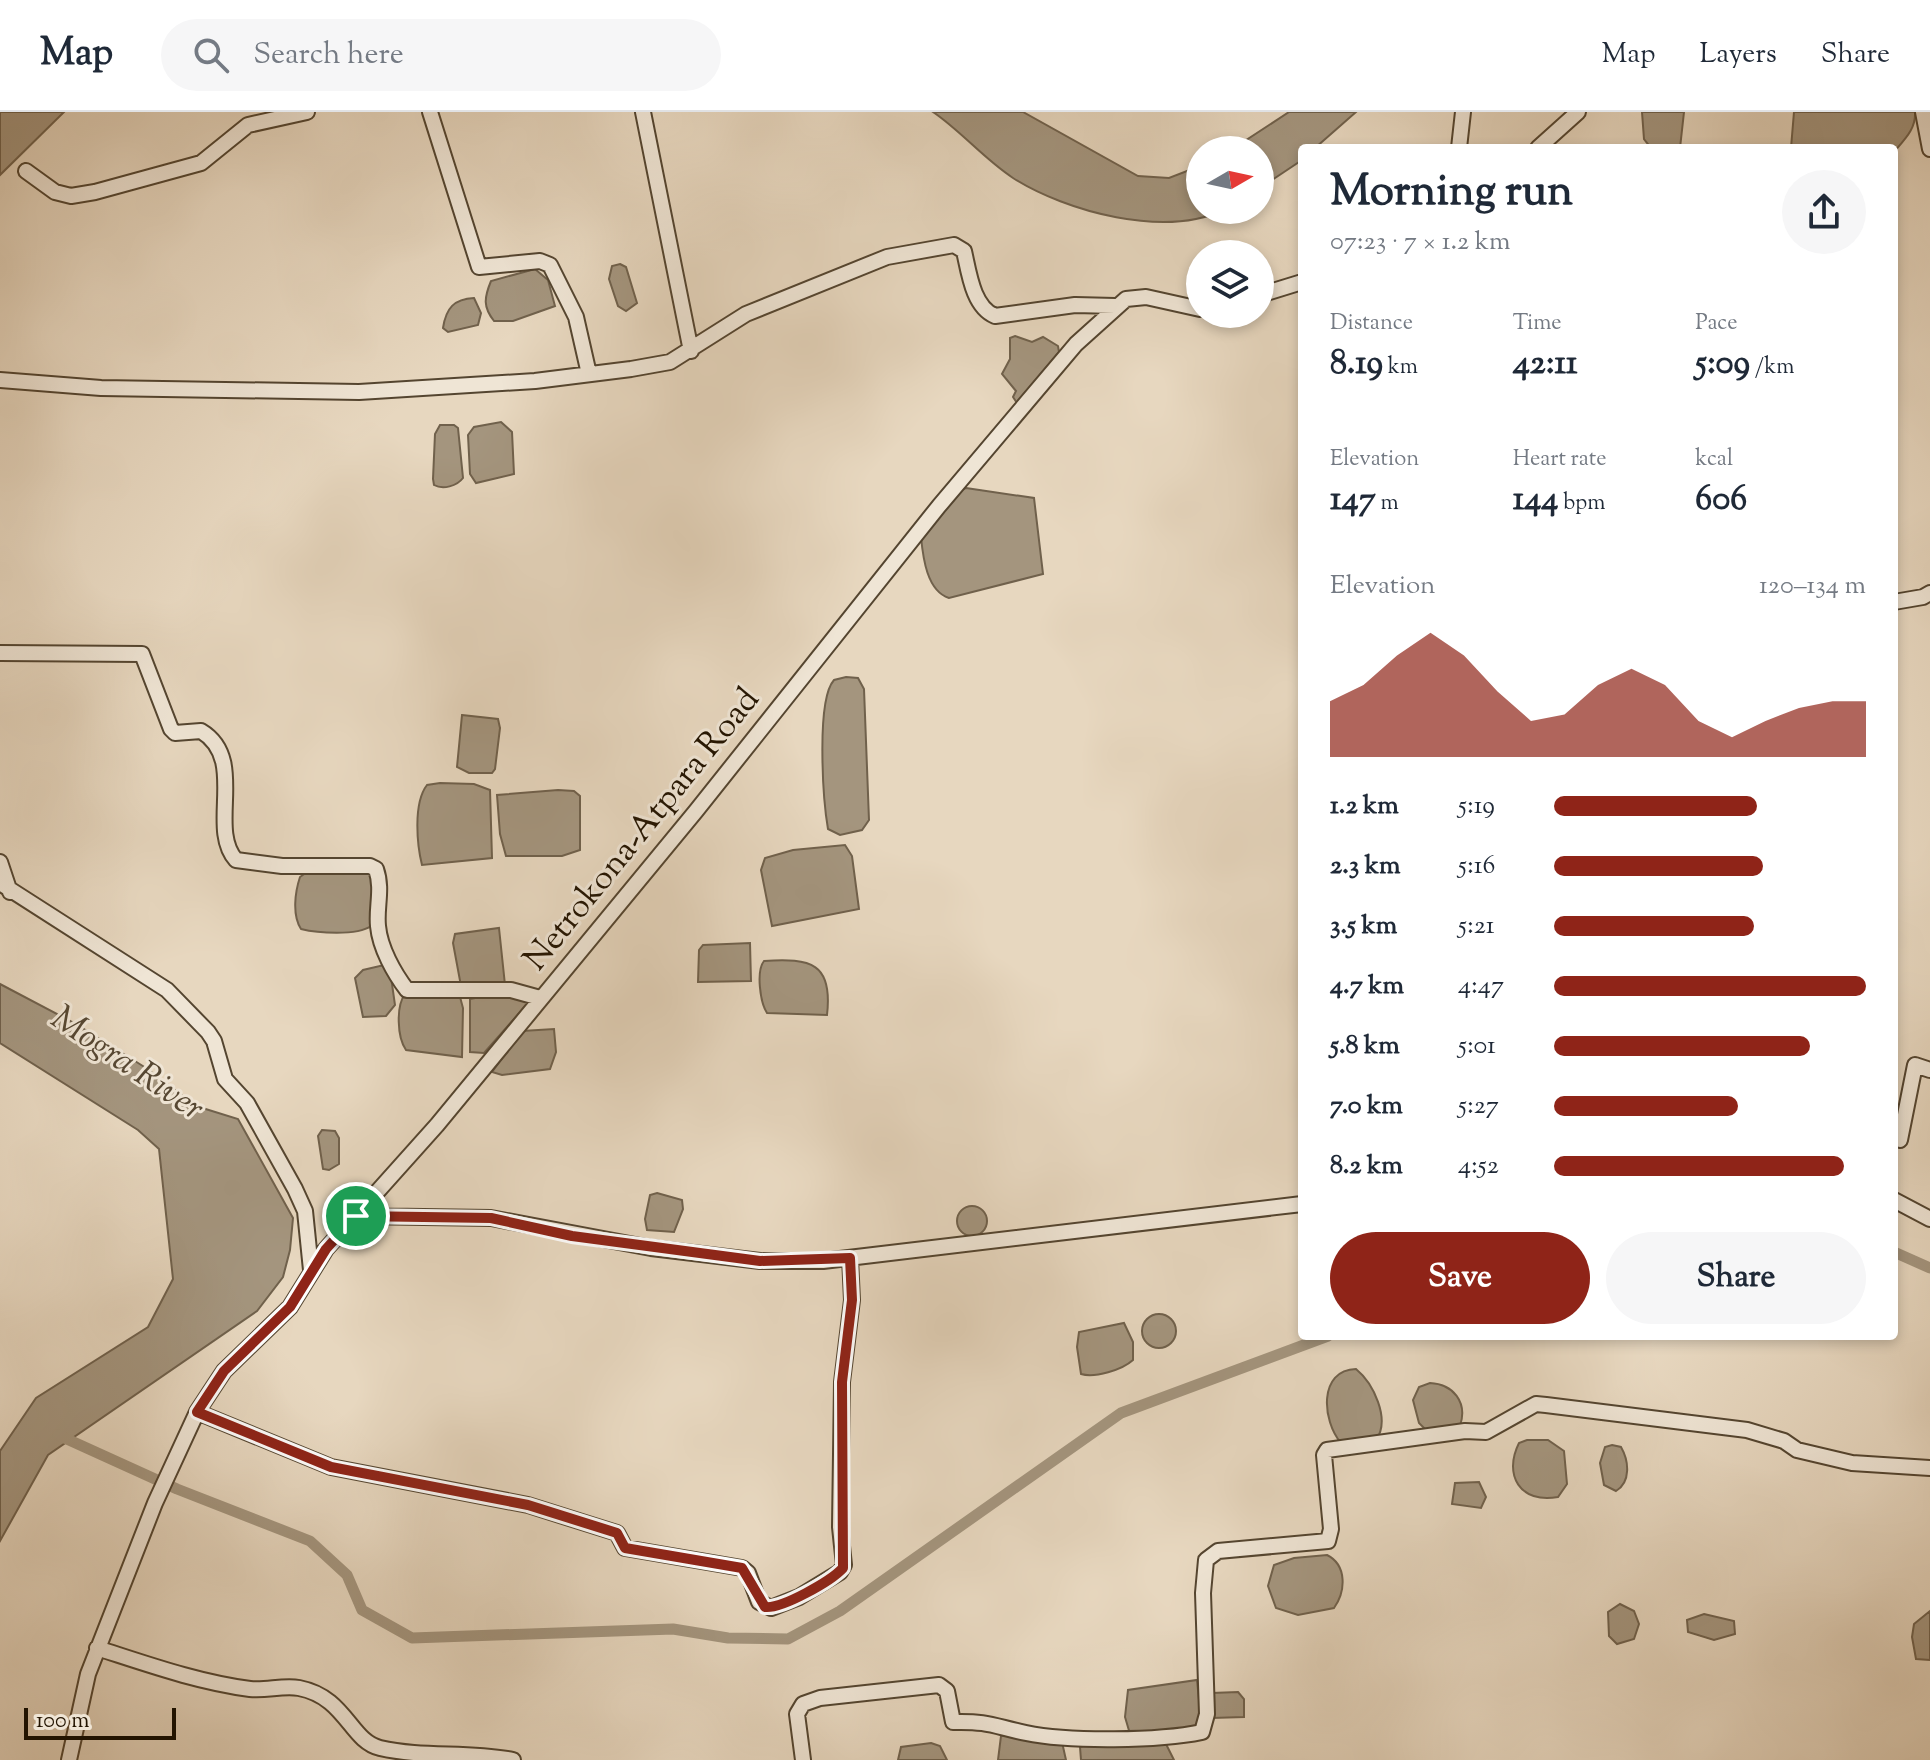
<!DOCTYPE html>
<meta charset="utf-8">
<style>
:root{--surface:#fff;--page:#f6f6f7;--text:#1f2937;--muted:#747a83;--line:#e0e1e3;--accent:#8f2418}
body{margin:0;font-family:"Sorts Mill Goudy",serif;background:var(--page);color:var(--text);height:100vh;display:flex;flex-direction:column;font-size:30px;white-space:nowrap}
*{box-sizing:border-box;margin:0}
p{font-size:26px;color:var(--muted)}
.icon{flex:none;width:44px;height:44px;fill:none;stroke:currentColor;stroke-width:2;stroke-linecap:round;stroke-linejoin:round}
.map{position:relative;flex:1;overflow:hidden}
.drawer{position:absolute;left:1298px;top:32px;width:600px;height:1196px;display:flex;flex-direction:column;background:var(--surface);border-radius:8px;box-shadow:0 4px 12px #0003}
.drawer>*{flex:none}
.needle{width:52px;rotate:81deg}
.tools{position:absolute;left:1186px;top:24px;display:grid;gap:16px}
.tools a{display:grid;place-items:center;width:88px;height:88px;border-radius:50%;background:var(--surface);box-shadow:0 4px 12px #0003;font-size:40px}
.scale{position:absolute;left:24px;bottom:20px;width:152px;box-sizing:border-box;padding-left:8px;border:4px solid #231401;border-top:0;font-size:22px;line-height:28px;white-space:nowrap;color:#231401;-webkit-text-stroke:6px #efe5d5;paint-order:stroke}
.pin{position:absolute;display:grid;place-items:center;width:68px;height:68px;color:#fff;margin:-34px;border:4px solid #fff;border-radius:50%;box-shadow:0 2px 8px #0007}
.round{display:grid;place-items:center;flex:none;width:84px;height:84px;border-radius:42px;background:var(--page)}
.headline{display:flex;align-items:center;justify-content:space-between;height:136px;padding:0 32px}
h1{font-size:44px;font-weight:700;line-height:60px}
.figures{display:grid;grid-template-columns:repeat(3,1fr);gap:12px;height:136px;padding:8px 32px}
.figures div{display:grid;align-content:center}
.figures b{font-size:34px;font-weight:700}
.figures small{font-size:22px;font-weight:400}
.figures p{font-size:22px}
.chart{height:224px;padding:16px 32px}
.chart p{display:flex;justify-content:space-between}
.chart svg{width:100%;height:144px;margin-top:8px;fill:var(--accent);opacity:.7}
.button{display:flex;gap:16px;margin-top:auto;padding:16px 32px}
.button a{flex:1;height:92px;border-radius:48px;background:var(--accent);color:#fff;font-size:32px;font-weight:700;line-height:92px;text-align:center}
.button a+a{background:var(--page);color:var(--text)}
ul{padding:0 32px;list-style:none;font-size:26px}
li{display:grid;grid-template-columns:128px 96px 1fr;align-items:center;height:60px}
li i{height:20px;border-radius:10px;background:var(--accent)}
header{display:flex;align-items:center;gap:48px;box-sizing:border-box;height:112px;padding:0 40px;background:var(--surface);border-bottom:2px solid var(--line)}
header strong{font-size:38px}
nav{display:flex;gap:44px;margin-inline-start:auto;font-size:28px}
.search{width:560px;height:72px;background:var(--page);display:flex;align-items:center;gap:20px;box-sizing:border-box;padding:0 28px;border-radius:44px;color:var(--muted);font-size:30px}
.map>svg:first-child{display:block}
.water{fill:#a4957e;stroke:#70614c;stroke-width:2}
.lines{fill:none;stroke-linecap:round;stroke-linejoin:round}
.canal{stroke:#a4957e;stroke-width:11}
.minor-casing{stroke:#544530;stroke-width:18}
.minor{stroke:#efe5d5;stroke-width:14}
.route-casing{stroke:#fff;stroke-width:16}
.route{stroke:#8f2418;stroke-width:10}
.labels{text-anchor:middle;stroke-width:6;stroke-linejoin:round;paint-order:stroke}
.street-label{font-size:34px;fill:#231401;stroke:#efe5d5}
.water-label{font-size:36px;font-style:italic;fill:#574833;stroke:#efe5d5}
</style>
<header>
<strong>Map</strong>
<div class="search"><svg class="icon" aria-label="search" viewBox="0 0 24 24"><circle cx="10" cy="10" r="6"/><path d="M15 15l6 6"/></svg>Search here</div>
<nav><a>Map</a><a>Layers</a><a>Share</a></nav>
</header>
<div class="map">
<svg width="1930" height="1648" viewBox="0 0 1930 1648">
<rect width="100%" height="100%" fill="#e7d7bf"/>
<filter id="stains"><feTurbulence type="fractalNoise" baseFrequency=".0025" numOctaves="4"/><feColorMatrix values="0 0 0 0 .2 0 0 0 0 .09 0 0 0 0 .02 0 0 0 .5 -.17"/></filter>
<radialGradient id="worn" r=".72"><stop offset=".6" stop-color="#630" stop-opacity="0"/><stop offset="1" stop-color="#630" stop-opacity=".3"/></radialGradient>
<path class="water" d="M0,0h64l-64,63z
M933,0h90l115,64 31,2 31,-12v44h24c-60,28 -157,2 -211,-32 -29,-19 -52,-47 -80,-66z
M1289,0h67l-41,36h-13v12l-42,28v-38h-29z
M1642,0h42l-4,36h-29l-7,-9z
M1794,0h121c1,17 -10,27 -21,40v-4h-103z
M620,152l6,3 11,36 -11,8 -8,-5 -9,-27 3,-13z
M535,157l13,11 7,26 -42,15h-19c-11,-14 -10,-23 -3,-40z
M474,186l7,15 -3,12 -30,7 -5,-4c3,-20 11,-29 31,-30z
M1015,224l17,6 11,-5 15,9 1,6 -42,51 -4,-6 3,-6 -14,-17 8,-15v-21z
M501,310l11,10 2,42 -38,9 -6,-9 -2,-39 6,-8z
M440,313h14l4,3 5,50c-6,8 -20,12 -29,7l-1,-6 2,-45z
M966,376l68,10 9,76 -94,24c-22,-7 -26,-40 -28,-61l37,-46z
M846,565l12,1 6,11 5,131 -7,10 -22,5 -12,-6c-5,-29 -12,-129 6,-149z
M462,603l36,4 2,9 -5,41 -3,4h-23l-12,-6z
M440,671l34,1 16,6 2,68 -70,7c-5,-20 -9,-62 5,-80z
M558,678l16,1 6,5v54l-18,6h-56l-6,-22 -3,-39z
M845,733l7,11 7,53 -87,17 -11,-56 4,-12 28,-8z
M307,760l67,1 -3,53c-14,10 -54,7 -70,3 -9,-14 -6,-37 -1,-52z
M499,816l6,57 -44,1 -8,-43 2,-9z
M750,831l1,38 -53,1 1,-32 4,-5z
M764,849c47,-3 69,2 63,54l-60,-2c-7,-11 -11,-42 -3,-52z
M384,853l6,5 5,35 -9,11 -23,1 -8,-39 8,-8z
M0,872l76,40 70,44 50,38 42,13 55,99 -3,32 -7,27 -26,34 -209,144 -48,86v-90l36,-53 112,-71 25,-48 -14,-130 -21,-19 -138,-87z
M502,881l27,9 -45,51 -14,-1v-53z
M405,882l55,3 3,11 -1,49 -56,-7c-9,-13 -10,-44 -1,-56z
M554,917l2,23 -6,17 -48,6 -10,-3 30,-41z
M322,1018l13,1 4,7v26l-10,6 -6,-1 -5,-33z
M657,1081l25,7 1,9 -9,23 -27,-2 -2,-11 5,-24z
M957 1109a15 15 0 1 1 30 0a15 15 0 1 1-30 0Z
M1142 1219a17 17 0 1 1 34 0a17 17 0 1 1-34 0Z
M1124,1211l9,19v18c-11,10 -38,18 -52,14l-4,-27 2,-15z
M1356,1257c17,14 35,50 20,71l-35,3c-19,-22 -23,-73 15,-74z
M1430,1271c23,1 38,19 30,43l-33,5 -8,-8 -6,-23 6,-13z
M1527,1328h21l16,11 3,33 -9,13c-38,7 -55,-22 -39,-54z
M1612,1333l9,2c8,14 10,35 -5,44l-12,-6 -4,-22 5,-16z
M1479,1370l7,15 -5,11 -29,-4 3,-21z
M1327,1443c20,10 19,36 7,53l-36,7 -22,-7 -8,-22 6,-21 20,-7z
M1620,1492l14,7 5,13 -5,15 -17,5 -8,-8 -1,-24z
M1930,1499v49l-14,-1 -4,-22 2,-13z
M1704,1502l30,7 1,13 -21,6 -26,-8 -1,-12z
M1197,1568l5,50 -72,4 -5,-17 3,-27z
M1238,1580l6,7v18l-32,1v-25z
M1010,1621l52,9 4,18h-68l3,-24z
M931,1631l9,3 7,14h-49l3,-13z
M1090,1632h76l8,16h-93l-1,-13z"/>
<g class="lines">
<path class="canal" d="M1894,1140l36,16
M58,1323l119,54 133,52 37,34 15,35 50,28 261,-9 55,9 60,1 52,-28 281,-198 207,-77"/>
<defs>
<path id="minor" d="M430,0l49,155 61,-6 10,4 26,52 13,57
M643,0l48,239
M1923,0l7,37
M1459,36l4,-36
M1538,36l40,-36
M26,59l29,21 16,4 24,-4 106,-29 47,-38 59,-13
M1260,183l42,-13
M0,268l101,8 258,4 176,-11 96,-12 39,-7 76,-48 141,-57 67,-12 10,6c5,22 9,56 31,65l80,-11 40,1
M1894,490l29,-5 7,-4
M0,541l142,1 29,75 4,4 26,-2c47,28 6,97 35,129l46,6h88l6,3c7,20 0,38 2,57 2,22 16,47 29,64h104l29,8
M0,750l10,30
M0,771l167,107 41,42 6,9 11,38 22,24 48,86 10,22 6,59
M1900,1028l15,-75 15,5
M1894,1088l36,19
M356,1104l135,2 160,30 109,13h63l479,-57
M197,1300l134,55 197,38 89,28 8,15 117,20 6,5 11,29 12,6 28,-11 41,-25 4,-7 -4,-38 2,-145 10,-82 -2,-42
M97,1536c50,16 100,34 153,41 16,2 33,-4 49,-1 47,9 51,53 81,60 43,10 90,3 133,12
M69,1648l19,-86 67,-171 42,-91 27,-41 66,-64 36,-58 111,-124 259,-314 243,-305 137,-162 50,-45 20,-2 54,12
M803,1648l-6,-46 6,-10 17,-6 119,-13 8,6 6,31c36,-1 40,4 73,11 43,9 133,8 176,-1l5,-18 -4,-121 3,-33 12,-9 110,-10 3,-12 -7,-74 3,-5 138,-19 21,1 50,-28 10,1 201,25 37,11 13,9 55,13 78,5"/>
</defs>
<use href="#minor" class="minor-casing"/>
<use href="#minor" class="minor"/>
</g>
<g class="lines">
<defs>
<path id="route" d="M356,1104l135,2 81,18 188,25 90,-3 2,42 -10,82 1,186c-12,13 -61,41 -78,39l-23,-39 -117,-20 -8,-15 -89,-28 -197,-38 -134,-55 27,-41 66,-64 36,-58z"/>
</defs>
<use href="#route" class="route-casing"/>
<use href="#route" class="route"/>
</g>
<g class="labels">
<g class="street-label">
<text transform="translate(640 716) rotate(-51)" y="12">Netrokona-Atpara Road</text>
</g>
<g class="water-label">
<text transform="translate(129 949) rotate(34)" y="13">Mogra River</text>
</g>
</g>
<rect width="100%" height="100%" filter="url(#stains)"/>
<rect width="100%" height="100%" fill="url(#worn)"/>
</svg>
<div class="tools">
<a><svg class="needle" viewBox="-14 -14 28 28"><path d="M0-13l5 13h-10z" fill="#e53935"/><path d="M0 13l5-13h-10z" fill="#747a83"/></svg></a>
<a><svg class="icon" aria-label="layers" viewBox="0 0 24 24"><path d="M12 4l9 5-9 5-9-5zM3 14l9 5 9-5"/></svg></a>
</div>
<div class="scale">100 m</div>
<div class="pin" style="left:356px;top:1104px;background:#1e9e55"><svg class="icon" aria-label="arrive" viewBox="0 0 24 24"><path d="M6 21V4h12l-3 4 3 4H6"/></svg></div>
<section class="drawer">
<div class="headline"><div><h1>Morning run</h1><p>07:23 · 7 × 1.2 km</p></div><a class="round"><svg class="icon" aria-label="share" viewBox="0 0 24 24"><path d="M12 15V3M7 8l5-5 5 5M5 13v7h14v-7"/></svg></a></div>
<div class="figures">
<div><p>Distance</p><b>8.19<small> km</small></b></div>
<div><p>Time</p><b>42:11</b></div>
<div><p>Pace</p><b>5:09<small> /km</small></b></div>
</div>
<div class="figures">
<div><p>Elevation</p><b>147<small> m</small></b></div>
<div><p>Heart rate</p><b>144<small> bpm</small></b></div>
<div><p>kcal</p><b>606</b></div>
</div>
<div class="chart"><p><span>Elevation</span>120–134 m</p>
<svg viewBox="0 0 160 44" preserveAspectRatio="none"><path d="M0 44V27L10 22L20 13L30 6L40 13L50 24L60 33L70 31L80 22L90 17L100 22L110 33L120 38L130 33L140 29L150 27L160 27V44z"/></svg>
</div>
<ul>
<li><b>1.2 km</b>5:19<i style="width:65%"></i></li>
<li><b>2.3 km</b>5:16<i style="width:67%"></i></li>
<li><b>3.5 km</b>5:21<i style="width:64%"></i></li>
<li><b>4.7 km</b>4:47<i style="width:100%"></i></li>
<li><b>5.8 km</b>5:01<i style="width:82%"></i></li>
<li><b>7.0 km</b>5:27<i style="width:59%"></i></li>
<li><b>8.2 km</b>4:52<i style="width:93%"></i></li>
</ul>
<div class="button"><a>Save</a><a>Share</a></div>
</section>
</div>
